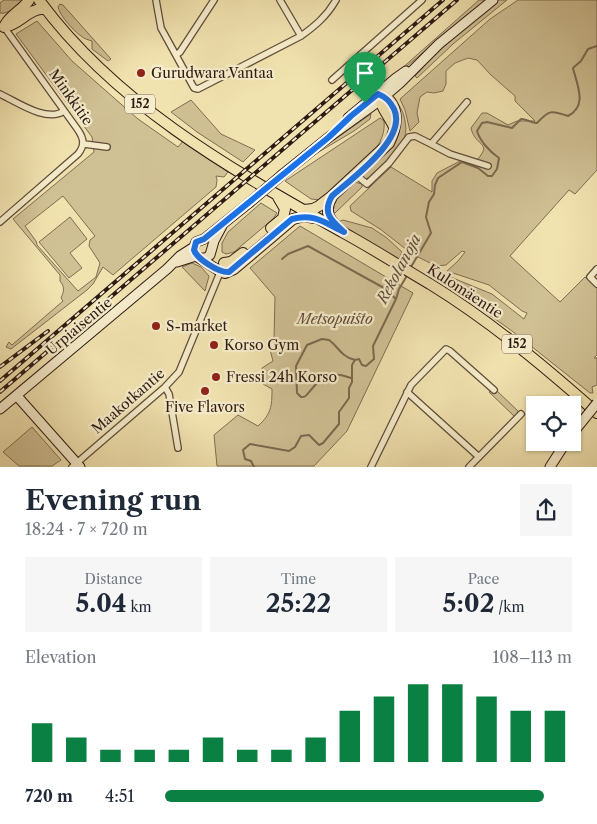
<!DOCTYPE html>
<meta charset="utf-8">
<style>
:root{--surface:#fff;--page:#f6f6f7;--text:#1f2937;--muted:#747a83;--accent:#0b8043}
body{margin:0;font-family:"Libre Caslon Text",serif;background:var(--page);color:var(--text);height:100vh;display:flex;flex-direction:column;font-size:19px;white-space:nowrap}
*{box-sizing:border-box;margin:0}
p{font-size:16px;color:var(--muted)}
.icon{flex:none;width:28px;height:28px;fill:none;stroke:currentColor;stroke-width:2;stroke-linecap:round;stroke-linejoin:round}
.map{position:relative;height:467px;overflow:hidden}
.panel{display:flex;flex-direction:column;background:var(--surface);flex:1}
.panel>*{flex:none}
.controls{position:absolute;left:526px;top:396px;display:grid;gap:10px}
.controls a{display:grid;place-items:center;width:55px;height:55px;border-radius:0px;background:var(--surface);box-shadow:0 1px 4px #0004;font-size:25px}
.pin{position:absolute;display:grid;place-items:center;width:42px;height:42px;color:#fff;margin:-51px -21px;border-radius:50% 50% 50% 0;rotate:-45deg;box-shadow:0 0 5px #0007}
.pin .icon{rotate:45deg}
.round{display:grid;place-items:center;flex:none;width:52px;height:52px;border-radius:0px;background:var(--page)}
.overview{display:flex;align-items:center;justify-content:space-between;height:85px;padding:0 25px}
h1{font-size:28px;font-weight:700;line-height:38px}
.figures{display:grid;grid-template-columns:repeat(3,1fr);gap:8px;height:85px;padding:5px 25px}
.figures div{display:grid;align-content:center;border-radius:0px;background:var(--page);text-align:center}
.figures b{font-size:25px;font-weight:700}
.figures small{font-size:14px;font-weight:400}
.figures p{font-size:14px}
.chart{height:140px;padding:10px 25px}
.chart p{display:flex;justify-content:space-between}
.chart svg{width:100%;height:90px;margin-top:5px;stroke:var(--accent);stroke-width:6}
ul{padding:0 25px;list-style:none;font-size:16px}
li{display:grid;grid-template-columns:80px 60px 1fr;align-items:center;height:38px}
li i{height:12px;border-radius:6px;background:var(--accent)}
.map>svg:first-child{display:block}
.green{fill:#d0c195;stroke:#7f6d53;fill-rule:evenodd}
.lines{fill:none;stroke-linecap:round;stroke-linejoin:round}
.stream{stroke:#7b6950;stroke-width:2}
.street-casing{stroke:#5f4c39;stroke-width:8}
.secondary-casing{stroke:#2e1911;stroke-width:11}
.primary-casing{stroke:#2e1911;stroke-width:12}
.street{stroke:#f6edcc;stroke-width:5.5}
.secondary{stroke:#f6edcc;stroke-width:9}
.primary{stroke:#f1e3b0;stroke-width:10}
.rail-casing{stroke:#2e1911;stroke-width:4}
.rail{stroke:#f6edcc;stroke-width:2;stroke-dasharray:5.5;stroke-linecap:butt}
.secondary-bridge-casing{stroke:#2e1911;stroke-width:11;stroke-linecap:butt}
.secondary-bridge{stroke:#f6edcc;stroke-width:9}
.route-casing{stroke:#fff;stroke-width:10}
.route{stroke:#1a73e8;stroke-width:6}
.poi-dot{fill:#8f2418;stroke:#f6edcc;stroke-width:2}
.labels{text-anchor:middle;stroke-width:4.5;stroke-linejoin:round;paint-order:stroke}
.shield{fill:#f6edcc;stroke:#6a5949;stroke-width:1}
.shield-label{font-size:12px;font-weight:bold;fill:#2e1911}
.poi-label{font-size:14px;fill:#2e1911;stroke:#f6edcc;text-anchor:start}
.street-label{font-size:14px;fill:#2e1911;stroke:#f6edcc}
.park-label{font-size:14px;font-style:italic;fill:#5f4b39;stroke:#f6edcc}
.water-label{font-size:15px;font-style:italic;fill:#624e3b;stroke:#f6edcc}
</style>
<div class="map">
<svg width="597" height="467" viewBox="0 0 597 467">
<rect width="100%" height="100%" fill="#f1e3b0"/>
<filter id="stains"><feTurbulence type="fractalNoise" baseFrequency=".004" numOctaves="4"/><feColorMatrix values="0 0 0 0 .2 0 0 0 0 .09 0 0 0 0 .02 0 0 0 .5 -.17"/></filter>
<radialGradient id="worn" r=".72"><stop offset=".6" stop-color="#630" stop-opacity="0"/><stop offset="1" stop-color="#630" stop-opacity=".3"/></radialGradient>
<path class="green" d="M4,0h18c-4,6 -15,15 -22,13v-10z
M479,0h7l-121,101z
M498,0h9l-54,44 -36,34 -2,-2 19,-21z
M518,0h79v170l-22,24 -6,-4 -59,66 50,46 25,-25 12,11v67l-3,3h3v27l-5,2 1,6h-3l-78,-62 -72,-51 3,-3 5,-1 44,18 32,25 3,-6 -5,-2 -33,-26 -42,-14 11,-10 7,-9 -3,-1 -16,14 -10,1 -24,-12 -32,-25 -29,-18 -1,-5 41,-39 41,25v-11l5,-8 25,-13 11,4c23,-23 2,-16 -2,-36l11,-15h5l21,12 9,-4h18l-20,-20v-5l-24,-21 -14,-15 -9,-2 -13,5 -9,8v13l-3,7 -9,2 -7,-1 -7,5 -3,16 2,9 -9,9 -5,-21 -5,-11 90,-80z
M60,4l3,1 48,54 -3,2 -16,-12v-8c-3,-1 -8,-2 -11,-5 -8,-6 -21,-20 -23,-29z
M37,21l35,40 66,58 40,28 5,-6 45,31 -4,5 -8,-1 1,4 -1,7 -103,88 -10,-8 -10,17 -6,6 -76,59 -5,-2 3,-5 3,3 51,-44 -2,-3c3,-7 4,-11 -1,-17v-6l-47,-56 81,-67 -2,-15 -76,-103zM63,196l32,40 -5,4 -1,6 11,17 -4,14 -18,14 -41,-46 -1,-4 -11,-15z
M191,100l30,34 34,16 -12,12 -46,-30 -26,-20z
M397,103c4,4 7,11 8,18 4,20 -7,26 -19,40 -5,7 -13,16 -21,18l-3,-2v-3c16,-14 39,-28 38,-52 0,-6 -2,-13 -3,-19z
M371,114l-1,5 -16,12 -47,28z
M380,118l4,3c1,10 -2,18 -7,26l-57,53 -9,-1 -26,-18z
M354,182l8,2v3l-27,26 -2,-1v-8l1,-4z
M261,203l16,10 -4,6 -39,33 -8,2 -4,-2v-9l6,-11z
M70,217l17,22 -17,14 12,15 -13,10 -30,-36z
M343,220l29,8 15,10 15,14 -4,9 -60,-39z
M300,226l113,67 -66,138 -33,35h-97l-3,-31 24,-20 20,11c13,-12 14,-19 14,-37l-9,-5 -1,-16 11,-7 -4,-15 5,-7 1,-42 -25,-29z
M192,263l9,4 8,9 -4,15 -23,-24z
M492,390l5,1 21,20v3l-3,3 -26,-25z
M32,427l29,33 -9,6h-33l-16,-14z"/>
<g class="lines">
<path class="stream" d="M282,259l6,-5 20,-8 76,42 12,11
M411,267l20,-34 -5,-16 3,-15 5,-8 1,-9 3,-7 24,-16 16,6 10,8h4l5,-7 2,-11c-9,-6 -19,-17 -22,-27l5,-8 5,-1 25,6 9,-9c6,0 10,4 16,4 12,-13 14,-13 31,-7 20,-10 9,-31 5,-48l8,-7 7,-12 9,-3
M351,378c-21,-7 -27,-4 -41,13 -4,4 -3,6 -9,6l-4,-4 -1,-27 11,-21 15,-6 7,1c10,7 11,16 26,20
M254,467l-3,-6 -6,-2 -2,-9 7,-6 39,7 6,-4 6,-11 8,-1 10,10 4,-2 16,-19v-12l10,-14v-10l3,-6v-17l3,-5 4,-1 3,6 4,1 8,-7 -1,-13 23,-47 3,-10 9,-15"/>
<defs>
<path id="street" d="M156,0l5,28 33,60 4,1 103,-53c14,-10 26,-20 35,-36
M280,0l21,36
M176,55l4,-3 34,-52
M332,80l90,-80
M0,94c17,8 47,29 64,17
M84,144l23,3
M431,144l19,10 38,12
M356,175l11,9 22,-21 20,-26 6,-1 16,8 36,-42
M0,222l78,-68c7,-9 6,-15 0,-24l-74,-103
M597,269l-7,8 7,7
M165,387l4,7 9,54
M407,392l72,65
M72,467l93,-80 14,-15 42,-102
M371,467l40,-82 35,-36 4,2 44,39
M469,467l52,-53"/>
<path id="secondary" d="M348,118l48,-40 10,-7
M283,174l46,-37 50,-36 21,-18 39,-39 54,-44
M201,258h5l4,-3 4,-14 8,-15
M177,262l19,-6 25,16
M17,396l63,71
M0,409l167,-140 13,-13 14,-9 2,-5 8,-3 45,-36
M550,467l16,-25"/>
<path id="primary" d="M39,0c77,105 192,169 303,232 30,16 59,35 88,52 60,37 114,82 167,129
M4,27c16,-2 25,-20 42,-18
M4,27c5,-12 18,-16 25,-27
M332,197c-7,11 -5,20 4,29
M304,210l9,-1 6,-3 13,-10 57,-53c9,-18 12,-41 -11,-50 1,12 11,23 16,34
M271,228l12,-10 2,-9 -7,-12
M224,263l7,-1 12,-9
M221,272l4,1 9,-4 59,-50 11,-3 9,2"/>
</defs>
<use href="#street" class="street-casing"/>
<use href="#secondary" class="secondary-casing"/>
<use href="#primary" class="primary-casing"/>
<use href="#street" class="street"/>
<use href="#secondary" class="secondary"/>
<use href="#primary" class="primary"/>
<defs>
<path id="rail" d="M0,367l48,-36
M0,381l443,-381
M0,392l457,-392"/>
</defs>
<use href="#rail" class="rail-casing"/>
<use href="#rail" class="rail"/>
<defs>
<path id="secondary-bridge" d="M249,203l34,-29
M572,434l25,-31"/>
</defs>
<use href="#secondary-bridge" class="secondary-bridge-casing"/>
<use href="#secondary-bridge" class="secondary-bridge"/>
</g>
<g class="lines">
<defs>
<path id="route" d="M378,94c8,3 12,7 16,15 14,30 -43,70 -62,87 -10,17 -1,24 12,36 -19,-9 -30,-19 -52,-13l-63,53c-10,1 -32,-13 -35,-22l2,-8 8,-3 125,-102 22,-21z"/>
</defs>
<use href="#route" class="route-casing"/>
<use href="#route" class="route"/>
</g>
<g class="poi-dot">
<circle cx="141" cy="73" r="5"/>
<circle cx="156" cy="326" r="5"/>
<circle cx="214" cy="345" r="5"/>
<circle cx="216" cy="377" r="5"/>
<circle cx="205" cy="391" r="5"/>
</g>
<g class="labels">
<g class="shield">
<rect x="125" y="94.5" width="30" height="19" rx="4"/>
<rect x="502" y="334.5" width="30" height="19" rx="4"/>
</g>
<g class="shield-label">
<text x="140" y="108">152</text>
<text x="517" y="348">152</text>
</g>
<g class="poi-label">
<text x="151" y="78">Gurudwara Vantaa</text>
<text x="166" y="331">S-market</text>
<text x="224" y="350">Korso Gym</text>
<text x="226" y="382">Fressi 24h Korso</text>
<text x="205" y="412" text-anchor="middle">Five Flavors</text>
</g>
<g class="street-label">
<text transform="translate(71 97) rotate(55)" y="5">Minkkitie</text>
<text transform="translate(465 291) rotate(33)" y="5">Kulomäentie</text>
<text transform="translate(79 326) rotate(-40)" y="5">Urpiaisentie</text>
<text transform="translate(128 401) rotate(-41)" y="5">Maakotkantie</text>
</g>
<g class="park-label">
<text x="335" y="324">Metsopuisto</text>
</g>
<g class="water-label">
<text transform="translate(399 269) rotate(-62)" y="5">Rekolanoja</text>
</g>
</g>
<rect width="100%" height="100%" filter="url(#stains)"/>
<rect width="100%" height="100%" fill="url(#worn)"/>
</svg>
<div class="controls">
<a><svg class="icon" aria-label="locate" viewBox="0 0 24 24"><circle cx="12" cy="12" r="6"/><path d="M12 2v4M12 18v4M2 12h4M18 12h4"/></svg></a>
</div>
<div class="pin" style="left:365px;top:103px;background:#1e9e55"><svg class="icon" aria-label="arrive" viewBox="0 0 24 24"><path d="M6 21V4h12l-3 4 3 4H6"/></svg></div>
</div>
<section class="panel">
<div class="overview"><div><h1>Evening run</h1><p>18:24 · 7 × 720 m</p></div><a class="round"><svg class="icon" aria-label="share" viewBox="0 0 24 24"><path d="M12 15V3M7 8l5-5 5 5M5 13v7h14v-7"/></svg></a></div>
<div class="figures">
<div><p>Distance</p><b>5.04<small> km</small></b></div>
<div><p>Time</p><b>25:22</b></div>
<div><p>Pace</p><b>5:02<small> /km</small></b></div>
</div>
<div class="chart"><p><span>Elevation</span>108–113 m</p>
<svg viewBox="0 0 160 44" preserveAspectRatio="none"><path d="M5 44V25M15 44V32M25 44V38M35 44V38M45 44V38M55 44V32M65 44V38M75 44V38M85 44V32M95 44V19M105 44V12M115 44V6M125 44V6M135 44V12M145 44V19M155 44V19"/></svg>
</div>
<ul>
<li><b>720 m</b>4:51<i style="width:93%"></i></li>
</ul>
</section>
